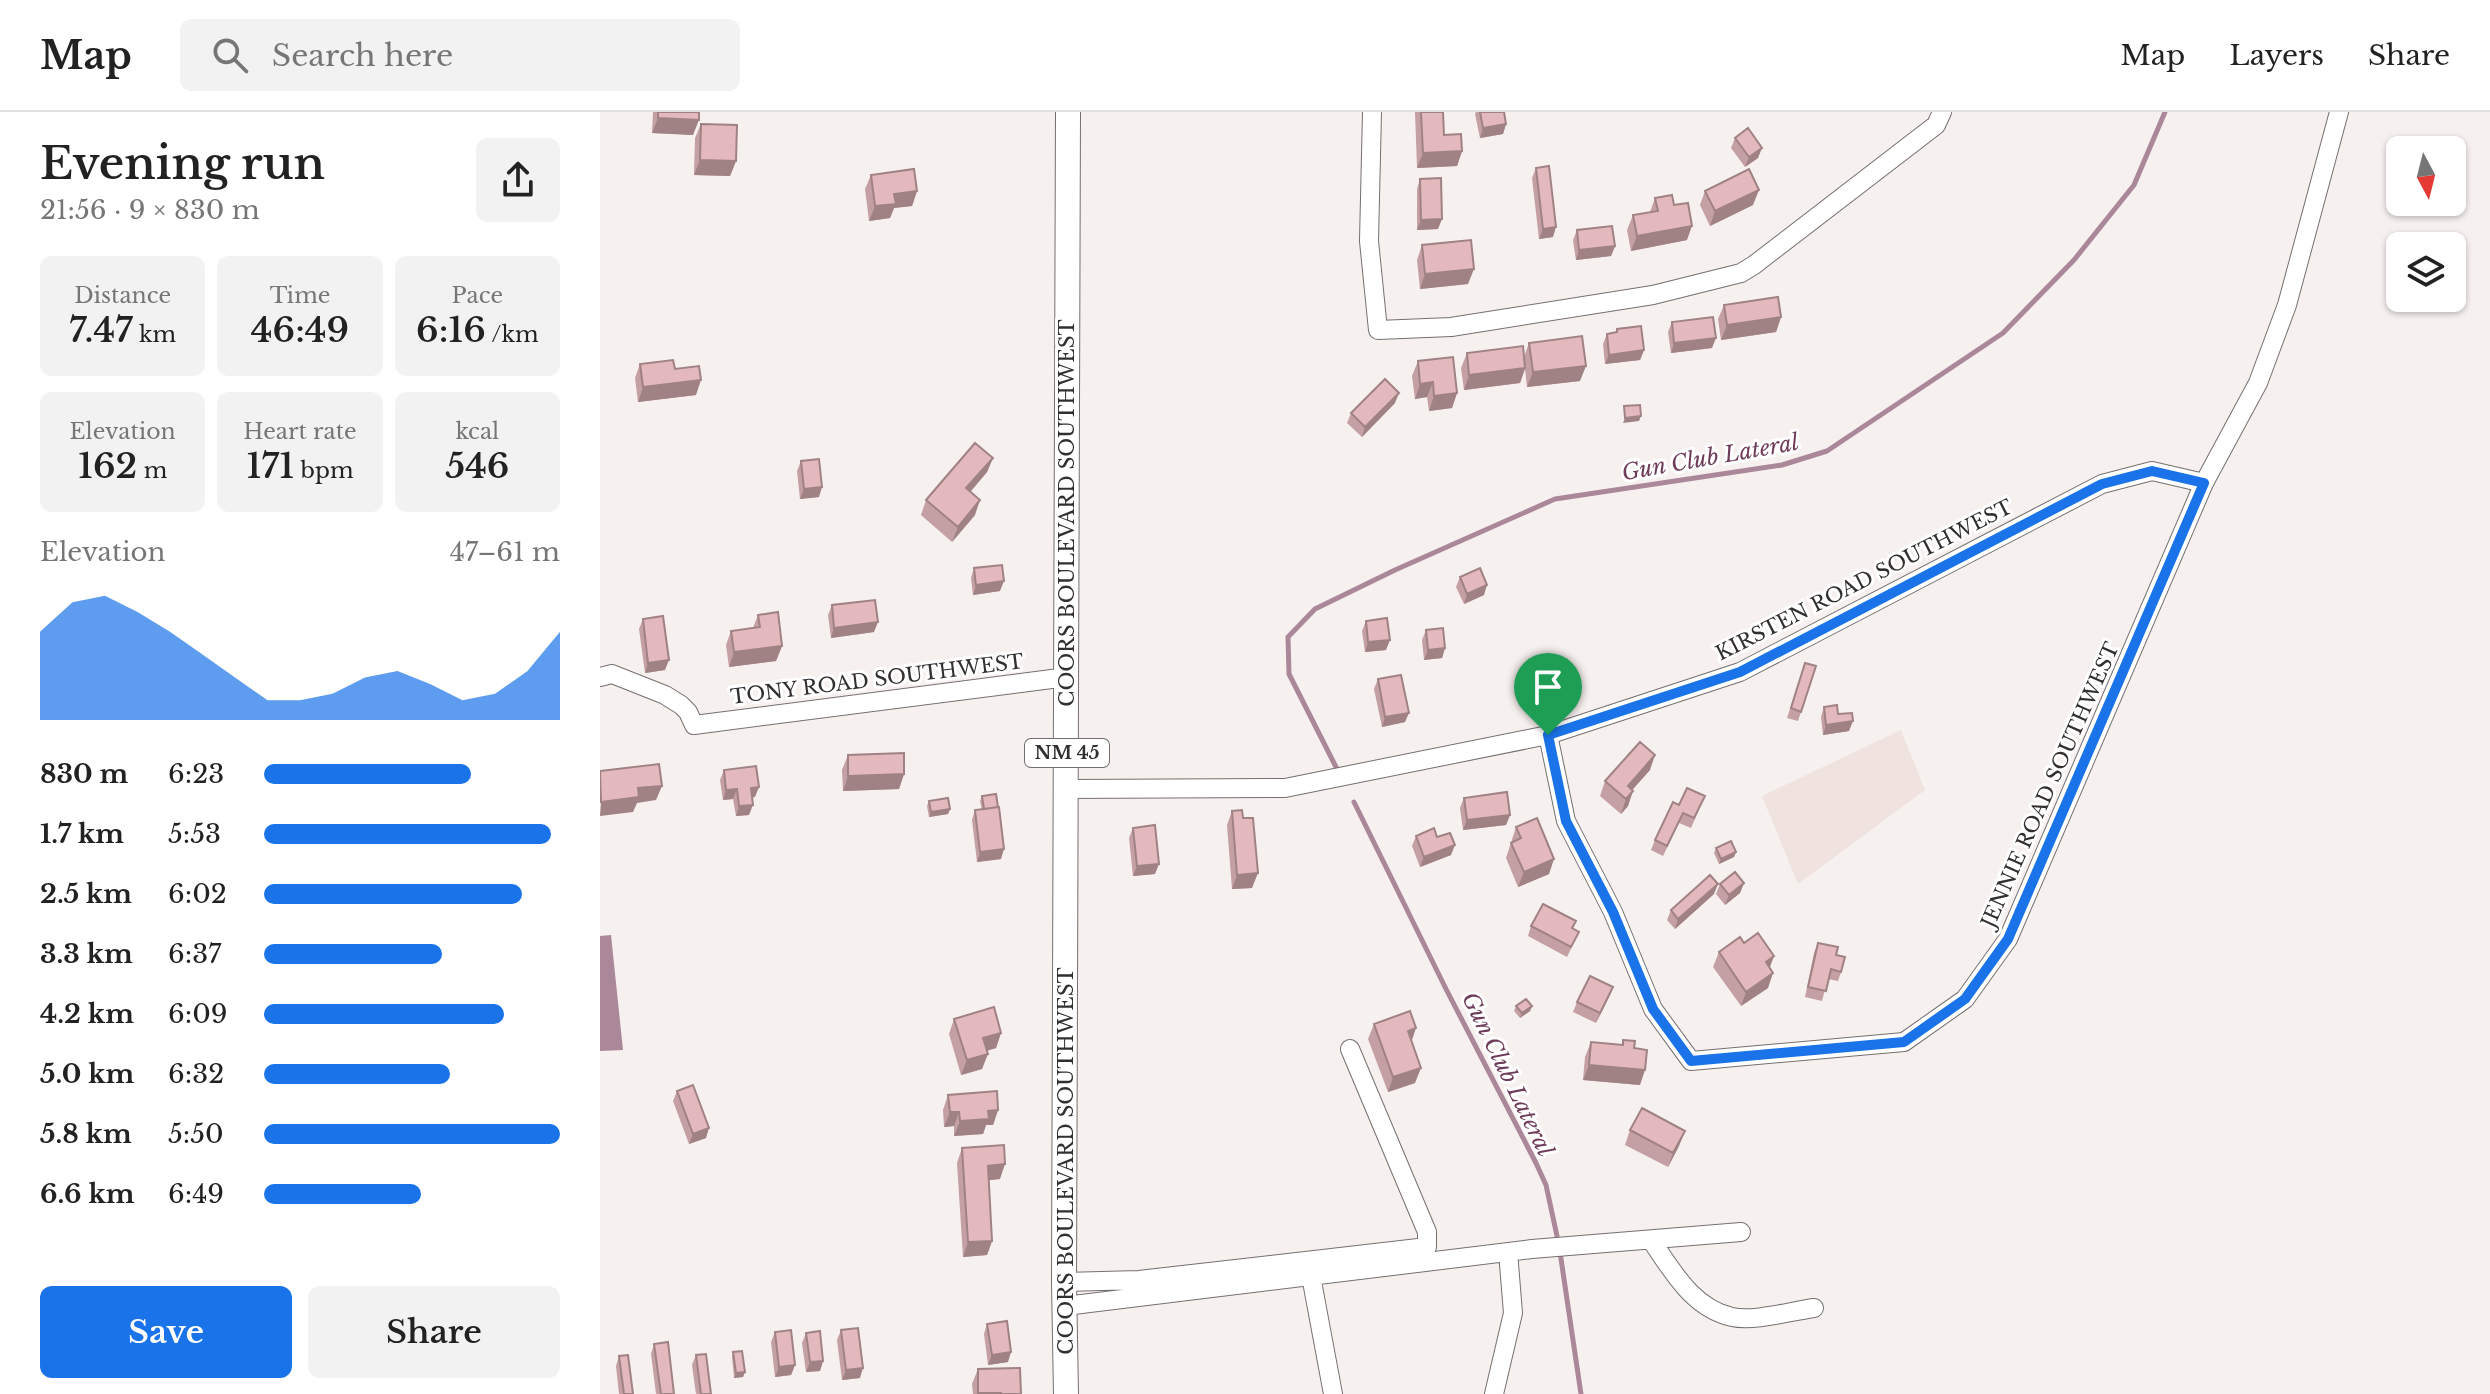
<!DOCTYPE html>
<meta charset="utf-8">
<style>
:root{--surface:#fff;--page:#f2f2f2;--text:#222;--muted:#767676;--line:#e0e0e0;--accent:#1a73e8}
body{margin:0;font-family:"Libre Baskerville",serif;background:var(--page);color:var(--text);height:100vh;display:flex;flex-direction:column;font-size:30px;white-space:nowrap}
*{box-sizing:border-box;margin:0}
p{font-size:26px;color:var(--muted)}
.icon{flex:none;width:44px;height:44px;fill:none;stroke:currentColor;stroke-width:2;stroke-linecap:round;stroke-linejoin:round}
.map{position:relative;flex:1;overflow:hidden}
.side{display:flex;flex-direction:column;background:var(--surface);width:600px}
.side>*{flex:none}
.needle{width:52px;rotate:173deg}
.tools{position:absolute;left:1786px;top:24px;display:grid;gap:16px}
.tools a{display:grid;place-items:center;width:80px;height:80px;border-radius:12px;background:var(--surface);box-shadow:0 2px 6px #0004;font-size:40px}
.pin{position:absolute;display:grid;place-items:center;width:68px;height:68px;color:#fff;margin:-82px -34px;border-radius:50% 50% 50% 0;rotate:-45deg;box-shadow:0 0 8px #0007}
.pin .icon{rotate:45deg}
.round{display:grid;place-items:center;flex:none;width:84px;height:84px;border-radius:12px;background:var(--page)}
.headline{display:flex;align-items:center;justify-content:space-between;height:136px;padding:0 40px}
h1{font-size:44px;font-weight:600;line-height:60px}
.stats{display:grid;grid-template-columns:repeat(3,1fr);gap:12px;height:136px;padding:8px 40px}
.stats div{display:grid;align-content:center;border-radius:12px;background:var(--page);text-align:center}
.stats b{font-size:34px;font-weight:600}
.stats small{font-size:22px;font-weight:400}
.stats p{font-size:22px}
.chart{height:224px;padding:16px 40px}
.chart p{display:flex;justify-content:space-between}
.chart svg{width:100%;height:144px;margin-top:8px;fill:var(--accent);opacity:.7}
.button{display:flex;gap:16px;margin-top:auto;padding:16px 40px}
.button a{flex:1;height:92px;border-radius:12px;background:var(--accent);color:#fff;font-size:32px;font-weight:600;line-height:92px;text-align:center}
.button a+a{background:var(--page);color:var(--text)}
ul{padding:0 40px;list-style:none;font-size:26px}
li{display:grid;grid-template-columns:128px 96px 1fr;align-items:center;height:60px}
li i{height:20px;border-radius:10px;background:var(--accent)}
header{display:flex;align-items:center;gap:48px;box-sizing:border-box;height:112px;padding:0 40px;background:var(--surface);border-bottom:2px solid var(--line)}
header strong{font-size:38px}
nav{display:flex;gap:44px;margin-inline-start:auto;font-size:28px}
.search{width:560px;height:72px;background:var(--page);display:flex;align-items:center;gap:20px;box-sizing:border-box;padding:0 28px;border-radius:12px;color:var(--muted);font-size:30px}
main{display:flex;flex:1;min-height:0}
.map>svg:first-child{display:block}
.built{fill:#f0e2de}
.water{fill:#ab879a}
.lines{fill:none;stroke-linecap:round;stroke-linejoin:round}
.stream{stroke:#ab879a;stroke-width:5}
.minor-casing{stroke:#75706f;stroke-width:20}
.major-casing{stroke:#75706f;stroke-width:26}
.minor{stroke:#fff;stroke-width:18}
.major{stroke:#fff;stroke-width:24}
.wall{fill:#c49fa3}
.shaded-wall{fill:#a08284}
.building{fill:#e4b9bd;stroke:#a08284;stroke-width:2}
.route-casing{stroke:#fff;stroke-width:16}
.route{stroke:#1a73e8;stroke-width:10}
.labels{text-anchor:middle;stroke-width:6;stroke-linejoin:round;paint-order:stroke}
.shield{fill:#fff;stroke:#706e6d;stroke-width:2}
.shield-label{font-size:18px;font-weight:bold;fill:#32302f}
.street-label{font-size:20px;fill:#32302f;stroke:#fff}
.water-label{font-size:22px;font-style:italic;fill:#6e3c59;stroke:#fff}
</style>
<header>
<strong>Map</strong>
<div class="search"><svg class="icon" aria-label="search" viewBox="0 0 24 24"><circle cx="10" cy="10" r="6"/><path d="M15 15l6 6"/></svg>Search here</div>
<nav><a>Map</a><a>Layers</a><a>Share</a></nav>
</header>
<main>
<section class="side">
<div class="headline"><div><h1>Evening run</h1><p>21:56 · 9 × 830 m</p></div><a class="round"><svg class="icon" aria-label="share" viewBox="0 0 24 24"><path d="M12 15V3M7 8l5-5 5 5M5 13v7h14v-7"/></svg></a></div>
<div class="stats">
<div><p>Distance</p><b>7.47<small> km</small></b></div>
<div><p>Time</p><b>46:49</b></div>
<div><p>Pace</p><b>6:16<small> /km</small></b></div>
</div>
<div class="stats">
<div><p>Elevation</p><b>162<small> m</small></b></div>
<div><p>Heart rate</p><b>171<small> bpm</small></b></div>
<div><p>kcal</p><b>546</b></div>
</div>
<div class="chart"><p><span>Elevation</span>47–61 m</p>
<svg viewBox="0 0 160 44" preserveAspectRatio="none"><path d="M0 44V17L10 8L20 6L30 11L40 17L50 24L60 31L70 38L80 38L90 36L100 31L110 29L120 33L130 38L140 36L150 29L160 17V44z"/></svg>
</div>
<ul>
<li><b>830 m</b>6:23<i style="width:70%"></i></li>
<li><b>1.7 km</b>5:53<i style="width:97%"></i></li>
<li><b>2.5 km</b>6:02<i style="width:87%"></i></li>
<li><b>3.3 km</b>6:37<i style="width:60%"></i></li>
<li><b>4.2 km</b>6:09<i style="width:81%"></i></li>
<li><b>5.0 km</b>6:32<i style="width:63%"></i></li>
<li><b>5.8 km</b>5:50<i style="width:100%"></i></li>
<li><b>6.6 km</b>6:49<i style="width:53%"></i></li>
</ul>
<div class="button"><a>Save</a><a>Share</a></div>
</section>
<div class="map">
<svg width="1890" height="1282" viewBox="0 0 1890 1282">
<rect width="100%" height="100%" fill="#f6f0ee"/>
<path class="built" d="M1301,618l24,60 -127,94 -36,-88z"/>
<path class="water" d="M11,823l12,115 -23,1v-115z"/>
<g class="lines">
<path class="stream" d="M737,657l-48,-95 -1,-37 27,-28 80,-39 160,-71 227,-34 45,-14 176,-118 71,-73 60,-75 31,-73
M754,690l92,187 90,174 10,22 11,51
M960,1140l21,142"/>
<defs>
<path id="minor" d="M772,0l-3,129 9,89 73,-3 202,-32 88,-22 13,-8 182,-140 6,-13
M0,565l12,-3 53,21 16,10 7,7 6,13 373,-48
M948,623l18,86 47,91 40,97 38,52 213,-19 61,-43 43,-60 196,-456 54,-100 29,-78 52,-193
M466,677l219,-1 263,-53 192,-63 362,-188 50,-13 52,12
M1051,1128c21,30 41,68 81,77 22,5 59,-6 82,-9
M711,1164l22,118
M464,1170l75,-2 288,-33v-15l-77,-183
M465,1194l467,-57 209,-17
M894,1282l19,-81 -5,-61"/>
<path id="major" d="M466,1282l-2,-112 4,-1170"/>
</defs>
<use href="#minor" class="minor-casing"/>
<use href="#major" class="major-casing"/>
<use href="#minor" class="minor"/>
<use href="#major" class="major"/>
</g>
<path class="wall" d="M53,0h46l-6,23 -41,-2z
M815,0h28l1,23 18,16 -5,15 -40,2z
M876,0h28l2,12 -3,10 -23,4 -5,-24z
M101,12l35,37 -6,15 -36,-1 1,-37z
M1135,26l23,20 -13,9 -14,-19z
M936,56l17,69 -14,2 -7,-61z
M271,63l46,16 -5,15 -18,2 -4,10 -21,3 -4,-32z
M820,67l18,50 -21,1v-41z
M1105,79l48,14 -43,21 -10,-21z
M1055,86l19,7 13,35 -56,11 -4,-21 6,-15 17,-3z
M977,118l38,16 -4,10 -35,4 -3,-20z
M822,133l46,39 -48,5 -3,-29z
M1124,193l57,12 -5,15 -55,8 -3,-21z
M1072,210l40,26 -41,5 -3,-21z
M1017,217l27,21 -4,10 -35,4 -2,-20 4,-10 8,-1z
M929,231l51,38 -53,6 -2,-18 -5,14 -56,7 -3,-22 6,-15 57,4z
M818,249l39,32 -5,15 -23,3 -2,-14 -12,2 -3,-23z
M40,252l35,5 21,26 -58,7 -3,-24z
M795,291l-33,34 -15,-14 4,-10z
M393,346l-6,14 -17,20 5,23 -23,27 -31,-27 5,-15z
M201,349l18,36 -19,2 -3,-28z
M374,456l26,23 -27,4 -2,-17z
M860,465l24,18 -20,9 -8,-17z
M232,493l42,27 -43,6 -3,-23z
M158,503l24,31 -6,15 -47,6 -3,-22 5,-14 22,-3z
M43,507l22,51 -20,3 -6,-44z
M766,509l20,29 -21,2 -3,-21z
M826,518l19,18 -3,10 -18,2 -2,-20z
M1205,551l11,3 -18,55 -11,-3z
M778,567l27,43 -23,5 -8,-38z
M1224,595l25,24 -26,4 -2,-18z
M248,643l56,19 -5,15 -56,2 -1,-21z
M124,658l31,27h-3l-3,18 -13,1 -3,-17 -10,1 -3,-20z
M1050,658l-18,20 -4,16 -7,8 -21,-18 5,-15z
M382,684l19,63 -24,3 -5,-42 3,-10h7l-2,-9z
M1105,684l-14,32 -12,-5 -16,33 -12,-6 4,-10 24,-35z
M864,686l46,17 -4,10 -43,5 -3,-22z
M329,689l21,8 -2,5 -19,3 -2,-11z
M632,699l20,77 -20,1 -5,-64z
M916,715l33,47 -31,13 -12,-29z
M533,716l22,46 -22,2 -4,-38z
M816,724l21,1 14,18 -31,12 -8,-21z
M1116,736l20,4 -2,5 -15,7 -5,-11z
M1144,771l-4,10 -15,12 -9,-11 4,-10z
M1114,782l-39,35 -8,-9 4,-10z
M976,809l-3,8 6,3 -12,25 -39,-21 3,-10z
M1144,831l30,13 -4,11 -2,21 -27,18 -28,-39 6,-15z
M1218,831l18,12 5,17 -3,9 -10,-2 -6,22 -17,-4 9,-44z
M1009,885l-13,26 -23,-11 4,-10z
M916,894h16l-2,5 -10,7 -6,-7z
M354,907l47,14 -5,15 -9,3 -5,18 -21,6 -12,-41z
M774,912l37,17 4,42 -27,9 -20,-53z
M1023,928l11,8 6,37 -57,-5 2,-23 6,-15 31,3z
M77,979l29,47 -17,6 -16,-43z
M348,983l50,15 -5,15h-7l-3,9 -29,2v-10l-10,1 -1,-17z
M1030,1018l49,16 -11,21 -43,-22z
M362,1036l38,31 -11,1 3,61 -5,14 -24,2 -6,-94z
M387,1212l21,38 -20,3 -4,-31z
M241,1218l19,48 -18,2 -5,-40z
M175,1220l20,33 -4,10 -16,2 -4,-35z
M206,1221l17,28 -3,10 -14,1 -4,-29z
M54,1232l20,50h-18l-5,-40z
M133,1240l12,20 -2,5 -9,1 -2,-21z
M96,1243l15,39h-15l-4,-29z
M19,1244l14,38h-14l-3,-28z
M378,1257l43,25h-48l-1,-10z"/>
<path class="shaded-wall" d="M58,6l41,2 -6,15 -41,-2z
M906,12l-3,10 -23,4 3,-10z
M1162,36l-4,10 -13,9 4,-10z
M862,39l-5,15 -40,2 6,-15z
M100,48l36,1 -6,15 -36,-1z
M1159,78l-6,15 -43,21 5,-15z
M317,79l-5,15 -18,2 -4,10 -21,3 6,-15 19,-12z
M842,107l-4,10 -21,1 4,-10z
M1092,114l-5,14 -56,11 6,-15z
M956,115l-3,10 -14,2 4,-10z
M1015,134l-4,10 -35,4 3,-10z
M874,157l-6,15 -48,5 5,-15z
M1181,205l-5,15 -55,8 6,-15z
M1116,226l-4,10 -41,5 3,-10z
M1044,238l-4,10 -35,4 4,-9z
M986,254l-6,15 -53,6 6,-15z
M925,256l-5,15 -56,7 5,-15z
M101,268l-5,15 -58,7 5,-15z
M833,270l-6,15 -12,2 5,-15z
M799,281l-4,10 -33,34 3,-10z
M857,281l-5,15 -23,3 5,-15z
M1041,304l-2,5 -16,2 2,-5z
M393,346l-6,14 -26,31 5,-15z
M222,375l-3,10 -19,2 4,-10z
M380,388l-5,15 -23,27 6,-15z
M404,469l-4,10 -27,4 3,-10z
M887,473l-3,10 -20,9 3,-10z
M278,510l-4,10 -43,6 3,-10z
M790,528l-4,10 -21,2 3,-10z
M182,534l-6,15 -47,6 5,-15z
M845,536l-3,10 -18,2 4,-10z
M69,548l-4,10 -20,3 3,-10z
M809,601l-4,9 -23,5 3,-10z
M1253,609l-4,10 -26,4 3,-10z
M1055,643l-5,15 -25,28 3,-12z
M304,662l-5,15 -56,2 5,-15z
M62,674l-6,14 -19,3 -4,9 -33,4 1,-14 37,-14z
M159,675l-4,10 -8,1 4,-10z
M137,677l-4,10 -10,1 3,-10z
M1033,679l-5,15 -7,8 5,-15z
M153,693l-4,10 -13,1 3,-10z
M350,697l-2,5 -19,3 2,-5z
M910,703l-4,10 -43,5 4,-10z
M855,733l-4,10 -31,12 4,-10z
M404,737l-3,10 -24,3 3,-10z
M1136,740l-2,5 -15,7 2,-5z
M954,747l-5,15 -31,13 6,-15z
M559,752l-4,10 -22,2 4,-10z
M658,761l-6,15 -20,1 5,-14z
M1144,771l-4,10 -15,12 4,-10z
M1118,772l-4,10 -39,35 3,-10z
M1174,844l-6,15 -2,-9z
M1173,861l-5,15 -27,18 5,-14z
M1013,875l-4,10 -13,26 4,-10z
M932,894l-2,5 -10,7 2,-5z
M816,916l-5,15 -3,-12z
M401,921l-5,15 -18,5 5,-15z
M388,942l-6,15 -21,6 6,-15z
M989,953l56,5 -5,15 -57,-5z
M821,956l-6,15 -27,9 5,-15z
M398,998l-5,15h-7l-3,9 -29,2 6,-15 28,-10z
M350,1000h9l-5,14 -10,1z
M109,1016l-3,10 -17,6 4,-10z
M1085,1019l-6,15 -11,21 5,-14z
M405,1052l-5,15 -18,2 6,-15z
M392,1129l-5,14 -24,2 5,-15z
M411,1240l-3,10 -20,3 4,-10z
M223,1249l-3,10 -14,1 4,-10z
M195,1253l-4,10 -16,2 4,-10z
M263,1256l-3,10 -18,2 4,-10z
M145,1260l-2,5 -9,1 2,-5z"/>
<path class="building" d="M58,0h41v8l-41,-2z
M821,0h22l1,23 17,-1 1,17 -39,2z
M880,0h24l2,12 -23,4z
M101,12l36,1 -1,36 -36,-1z
M1148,16l14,20 -13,9 -14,-19z
M949,54l7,61 -13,2 -7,-61z
M314,57l3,22 -23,3 2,10 -21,2 -4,-31z
M1149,57l10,21 -44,21 -10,-20z
M841,66l1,41 -21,1 -1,-41z
M1072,83l2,10 14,-2 4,23 -55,10 -4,-21 25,-4 -3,-13z
M1012,114l3,20 -36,4 -2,-20z
M871,128l3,29 -49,5 -3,-29z
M1178,185l3,20 -54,8 -3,-20z
M1113,205l3,21 -42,5 -2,-21z
M1041,214l3,24 -35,5 -2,-21 10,-2v-3z
M982,224l4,30 -53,6 -4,-29z
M923,234l2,22 -56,7 -2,-22z
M853,245l4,36 -23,3 -1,-14 -13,2 -2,-23z
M73,248l2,9 24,-3 2,14 -58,7 -3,-23z
M785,267l14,14 -34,34 -14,-14z
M1040,293l1,11 -16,2 -1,-12z
M375,331l18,15 -27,30 14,12 -22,27 -32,-27z
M219,347l3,28 -18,2 -3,-28z
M402,453l2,16 -28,4 -2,-17z
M880,456l7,17 -20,9 -7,-17z
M275,488l3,22 -44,6 -2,-23z
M178,500l4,34 -48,6 -3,-21 29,-4 -2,-12z
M63,504l6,44 -21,3 -5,-44z
M787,506l3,22 -22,2 -2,-21z
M843,516l2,20 -17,2 -2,-20z
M1205,551l11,3 -15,46 -10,-4z
M801,563l8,38 -24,4 -7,-38z
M1237,593l1,9 14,-1 1,8 -27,4 -2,-18z
M1040,630l15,13 -27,31 5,5 -7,8 -21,-18z
M304,641v21l-56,2v-21z
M59,652l3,22 -24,2 1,9 -38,5 -1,-31z
M156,654l3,21 -8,1 2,17 -14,1 -2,-17 -11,1 -2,-20z
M1087,676l18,8 -11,22 -11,-5 -16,33 -12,-6 18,-38 6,3z
M907,680l3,23 -43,5 -3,-22z
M396,682l2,13 -14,2 -2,-13z
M348,686l2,11 -19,3 -2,-11z
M399,695l5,42 -24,3 -5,-42z
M642,698l1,8h10l5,55 -21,2 -5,-64z
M937,706l17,41 -30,13 -13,-29 10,-5 -5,-11z
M555,713l4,39 -22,2 -4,-38z
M834,716l3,9 13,-4 5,12 -31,12 -8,-21z
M1131,729l5,11 -15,7 -5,-11z
M1135,760l9,11 -15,12 -9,-11z
M1110,763l8,9 -40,35 -7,-9z
M943,792l33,17 -4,7 7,4 -8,15 -40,-21z
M1158,821l16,23 -8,6 7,11 -27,19 -27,-40 21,-15 4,6z
M1218,831l20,4 -2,8 9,2 -4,15 -10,-3 -5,22 -18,-4z
M990,864l23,11 -13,26 -23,-11z
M926,887l6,7 -10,7 -6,-7z
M394,895l7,26 -18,5 5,16 -21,6 -13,-41z
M810,899l6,17 -8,3 13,37 -28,9 -19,-53z
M1023,928l12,1 -1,7 13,2 -2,20 -56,-5 2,-23 32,3z
M93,973l16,43 -16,6 -16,-43z
M397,979l1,19 -10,1 1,8 -29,2 -1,-9h-9l-2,-17z
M1042,996l43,23 -12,22 -43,-23z
M404,1033l1,19 -17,2 4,75 -24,1 -6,-94z
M407,1209l4,31 -19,3 -5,-31z
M258,1216l5,40 -17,2 -5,-40z
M191,1218l4,35 -16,2 -4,-35z
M220,1219l3,30 -13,1 -4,-29z
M68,1230l6,52h-13l-7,-50z
M142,1239l3,21 -9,1 -3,-21z
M106,1242l5,40h-10l-5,-39z
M28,1243l5,39h-9l-5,-38z
M420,1256l1,26h-19l-1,-1h-23v-24z"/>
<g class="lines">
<defs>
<path id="route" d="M1552,359l52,12 -196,456 -43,60 -61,43 -213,19 -38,-52 -40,-97 -47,-91 -18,-86 192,-63 362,-188z"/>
</defs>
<use href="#route" class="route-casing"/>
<use href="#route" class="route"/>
</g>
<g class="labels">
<rect class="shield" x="425" y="627" width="84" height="28" rx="6"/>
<g class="shield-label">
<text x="467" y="647">NM 45</text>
</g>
<g class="street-label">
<text transform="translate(467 401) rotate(-90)" y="7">COORS BOULEVARD SOUTHWEST</text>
<text transform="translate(1264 468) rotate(-27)" y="7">KIRSTEN ROAD SOUTHWEST</text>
<text transform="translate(277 567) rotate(-7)" y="7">TONY ROAD SOUTHWEST</text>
<text transform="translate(1450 673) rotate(-66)" y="7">JENNIE ROAD SOUTHWEST</text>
<text transform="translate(466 1049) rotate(-90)" y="7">COORS BOULEVARD SOUTHWEST</text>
</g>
<g class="water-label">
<text transform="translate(1110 345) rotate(-10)" y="8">Gun Club Lateral</text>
<text transform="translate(908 962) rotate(64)" y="8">Gun Club Lateral</text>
</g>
</g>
</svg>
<div class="tools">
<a><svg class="needle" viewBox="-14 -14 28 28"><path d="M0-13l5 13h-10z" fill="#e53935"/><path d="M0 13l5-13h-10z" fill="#767676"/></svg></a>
<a><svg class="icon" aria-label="layers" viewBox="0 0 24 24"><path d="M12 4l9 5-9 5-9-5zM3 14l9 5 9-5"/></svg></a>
</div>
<div class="pin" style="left:948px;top:623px;background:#1e9e55"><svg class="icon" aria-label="arrive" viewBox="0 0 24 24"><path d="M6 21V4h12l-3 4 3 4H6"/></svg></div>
</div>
</main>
